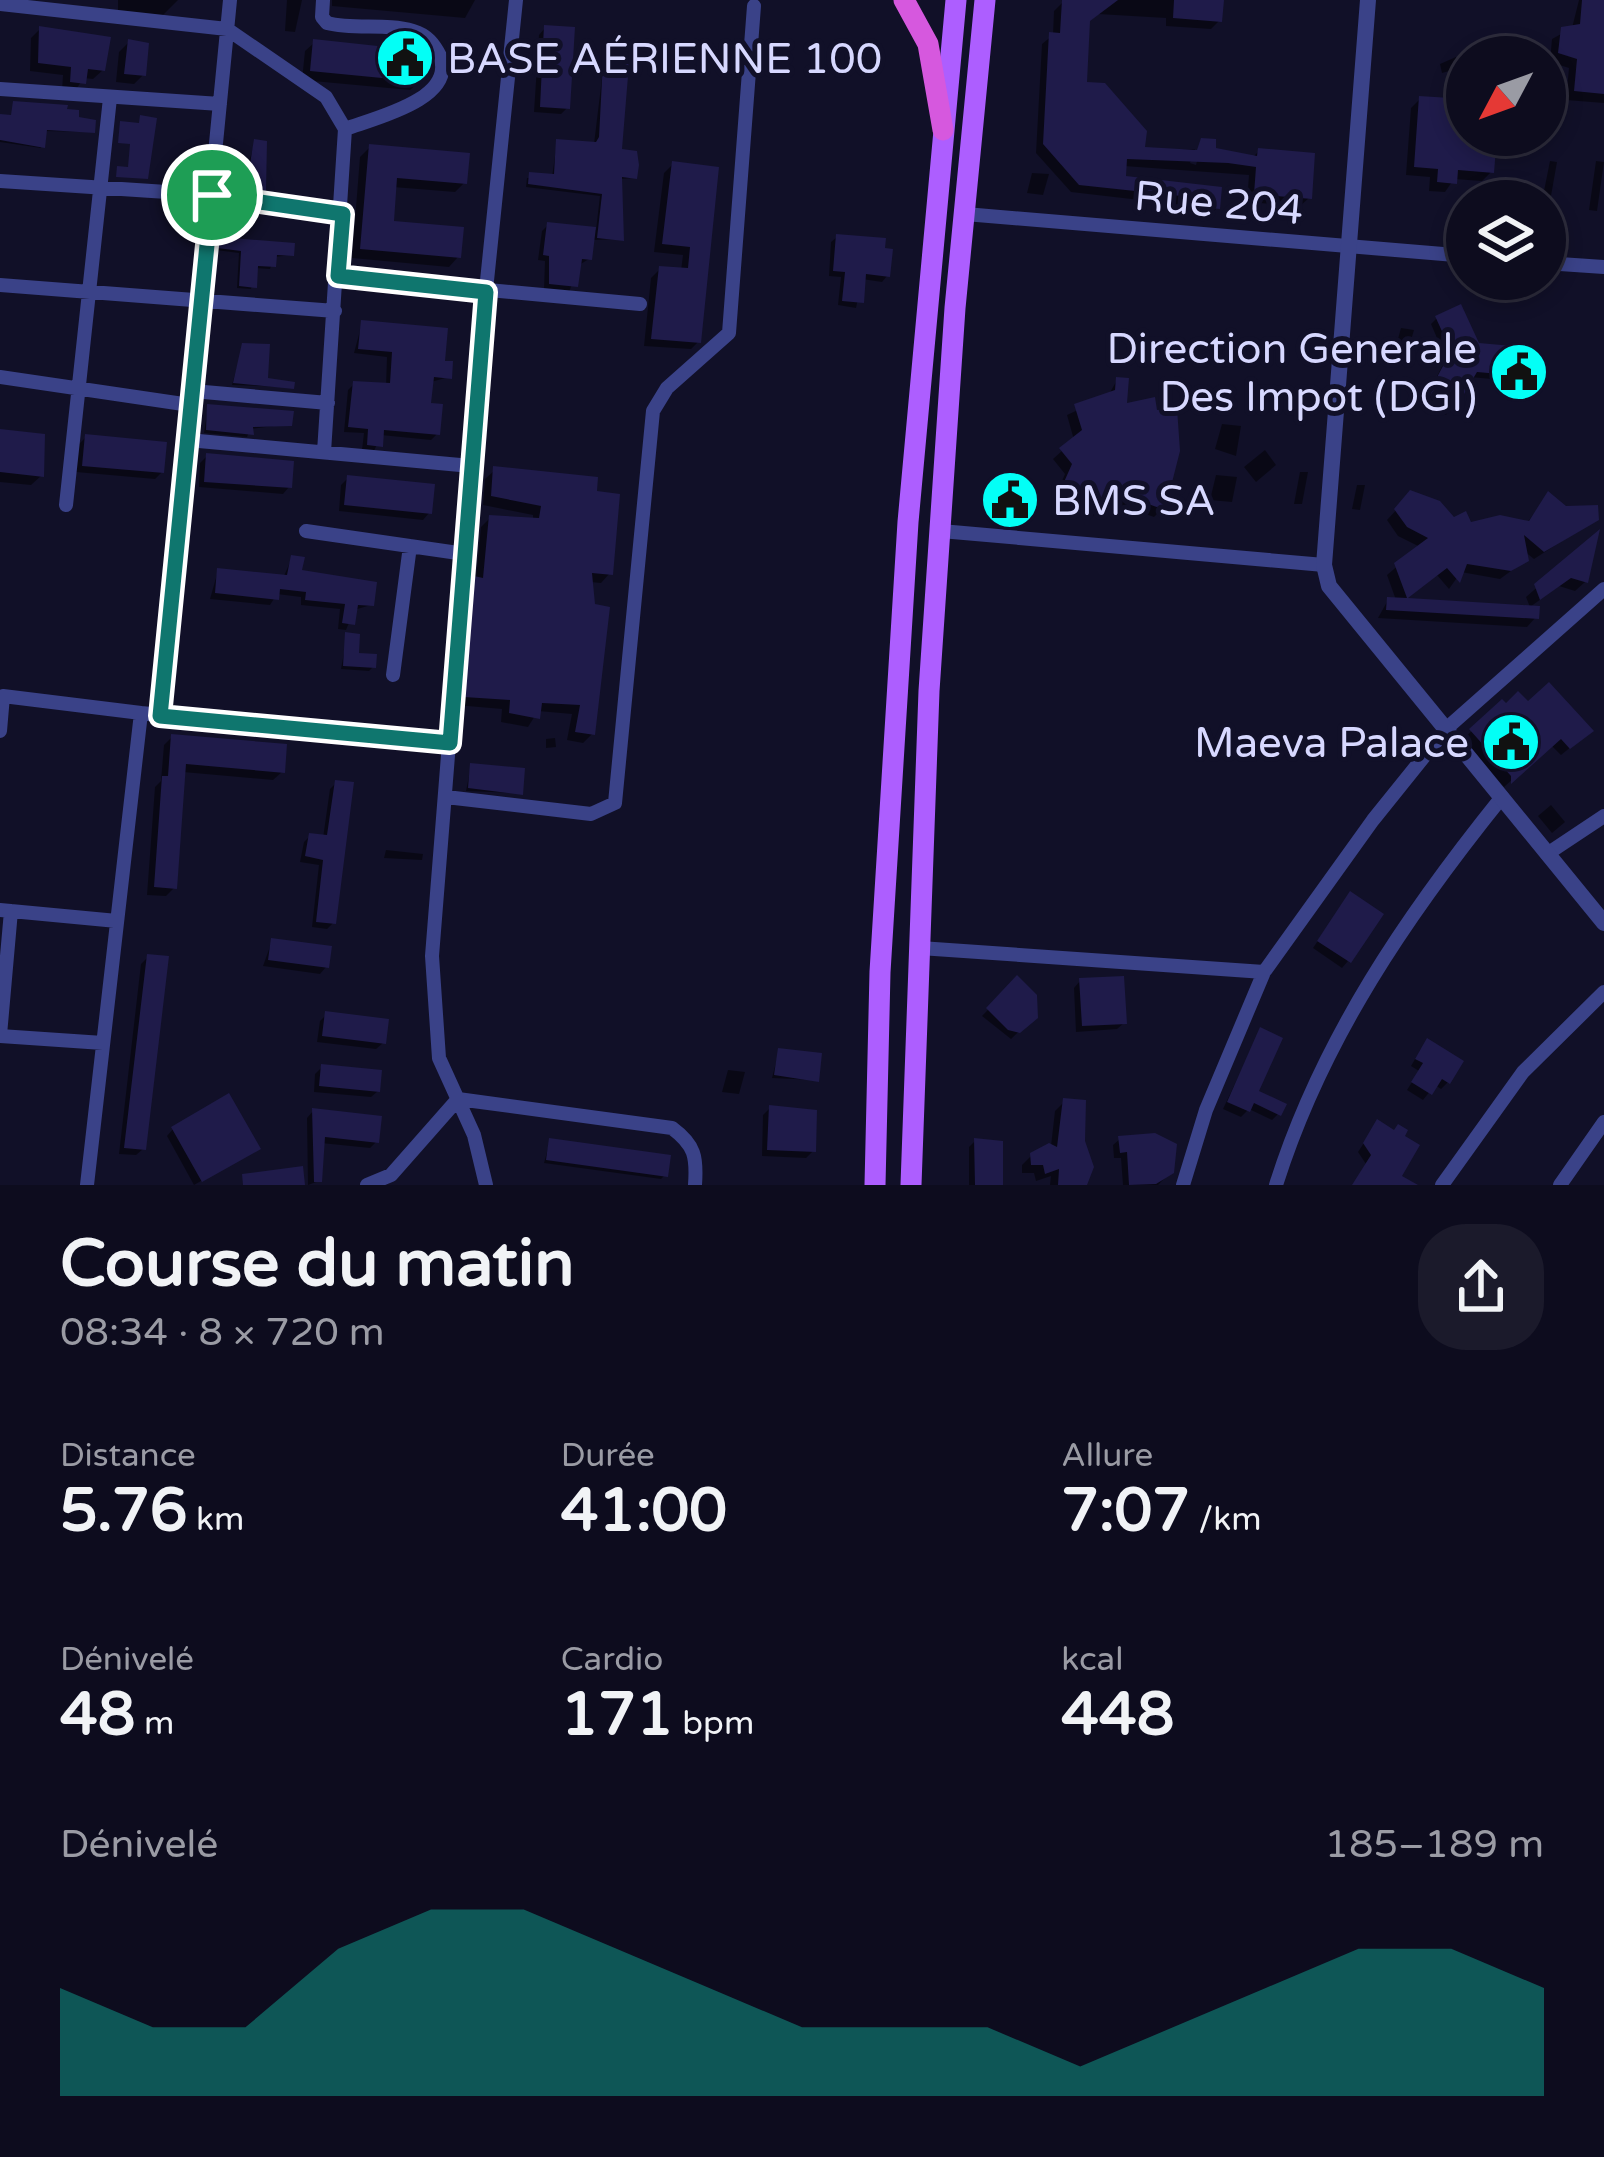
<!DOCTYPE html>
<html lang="fr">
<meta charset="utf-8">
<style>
:root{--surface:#0d0c1e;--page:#1b1a2b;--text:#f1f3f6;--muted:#9a9ba4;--line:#2d2c3c;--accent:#0f766e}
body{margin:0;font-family:"Varela Round",sans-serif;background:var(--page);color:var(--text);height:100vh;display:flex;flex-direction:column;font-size:45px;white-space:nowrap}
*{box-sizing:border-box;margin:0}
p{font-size:39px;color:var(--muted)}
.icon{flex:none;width:66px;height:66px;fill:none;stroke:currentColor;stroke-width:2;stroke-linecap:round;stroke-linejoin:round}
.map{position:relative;height:1185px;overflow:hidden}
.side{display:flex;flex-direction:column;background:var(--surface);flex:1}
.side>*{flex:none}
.needle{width:78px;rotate:229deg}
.tools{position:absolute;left:1446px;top:36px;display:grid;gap:24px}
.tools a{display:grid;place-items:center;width:120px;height:120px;border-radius:50%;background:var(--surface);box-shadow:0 6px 18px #0003,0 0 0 3px var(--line);font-size:60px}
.pin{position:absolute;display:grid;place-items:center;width:102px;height:102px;color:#fff;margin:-51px;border:6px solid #fff;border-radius:50%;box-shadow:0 3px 12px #0007}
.round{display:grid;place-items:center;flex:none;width:126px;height:126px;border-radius:48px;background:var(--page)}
.summary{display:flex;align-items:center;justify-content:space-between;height:204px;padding:0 60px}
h1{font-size:66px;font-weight:700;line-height:90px}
.metrics{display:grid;grid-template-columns:repeat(3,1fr);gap:18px;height:204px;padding:12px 60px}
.metrics div{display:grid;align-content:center}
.metrics b{font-size:60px;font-weight:700}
.metrics small{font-size:33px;font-weight:400}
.metrics p{font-size:33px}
.chart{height:336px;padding:24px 60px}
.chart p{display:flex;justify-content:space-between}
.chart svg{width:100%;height:216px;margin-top:12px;fill:var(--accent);opacity:.7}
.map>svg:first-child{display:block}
.shadow{fill:#0007}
.building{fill:#1f1b4a}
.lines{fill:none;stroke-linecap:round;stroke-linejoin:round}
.minor{stroke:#3a4288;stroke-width:14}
.tertiary{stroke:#3a4288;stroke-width:16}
.primary{stroke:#ad5eff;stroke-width:21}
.trunk{stroke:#d658de;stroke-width:21}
.route-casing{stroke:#fff;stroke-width:24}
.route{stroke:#0f766e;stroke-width:15}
.labels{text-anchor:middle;stroke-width:10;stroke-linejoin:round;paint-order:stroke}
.poi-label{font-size:42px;fill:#d7d8ff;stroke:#111028;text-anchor:start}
.street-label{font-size:42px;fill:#d7d8ff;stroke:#111028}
</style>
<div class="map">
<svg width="1604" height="1185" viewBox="0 0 1604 1185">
<rect width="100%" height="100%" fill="#111028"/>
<path class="shadow" d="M118,0h60l-17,17 -43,-5z
M287,0h15l-7,32 -10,-1z
M332,0h143l-10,18 -133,-12z
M1065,0h156l-2,21 -8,8 -45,-3v-8l-68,-4 -11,8 -3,63 58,65 53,-1 -5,14 6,2 6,-24 11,9 39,8 7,-7 50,47 -9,8 -53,-4 2,-27 -125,-9 -1,13 96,11 -2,18 -8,8 -24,-3 -2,-8 -112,-13 -35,-39 6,-109 11,-9 1,-24z
M1579,0h25v103l-38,-3 3,-32 -19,-6 2,-23 20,-11z
M545,28l23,79 -7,7 -27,-2 5,-77z
M40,29l63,41 -10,9 -9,-1 -10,14 -12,-1 1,-16 -33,-4 1,-33z
M129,42l14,33 -9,9 -18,-2 3,-30z
M315,42l106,38 -11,10 -108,-10 3,-29z
M606,45l12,107 16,26 -15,1 2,60 -30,1 -2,19 -10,6 -10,27 -25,-3 1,-28 -7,-1 4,-29 6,-6 48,5 4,-34 -74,-9 1,-9 25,-1 5,-35 37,2z
M1456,57v12l-14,4 -2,-9z
M1420,99l47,3v33h27l-3,37 -9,9 -28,-2 -9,13 -16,-1 1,-14 -24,-2 5,-67z
M0,117l75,3 17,12 -48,-1 -3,17 -41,-6z
M255,143l8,47 -5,5 -38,-5 3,-21 6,-5 18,3z
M370,147l94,36 -9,9 -62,-5 -3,37 68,33 -9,10 -97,-9 8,-101z
M1550,161l7,1 -8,45 -7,-6z
M1596,161l8,1 -7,49 -8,-1z
M673,164l42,6 -15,170 -9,9 -47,-3 7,-68 9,-9 21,2 2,-16 -29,-3 10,-79z
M1032,173l17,1 -6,21 -16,-2z
M220,229l9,12 62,14 -17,2 -4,12 -15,-1 -4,21 -14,-1 2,-35 -23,-3z
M837,237l50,39 -5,6 -20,-3 -6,29 -18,-3 3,-28 -12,-1 2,-34z
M1437,318l40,28 42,29 -6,6 -43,-4 -24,38 -22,-14 22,-42 -15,-35z
M362,323l80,40 7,14 -18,5 -3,23 9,29 -6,6 -50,-5 -7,16 -12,-1 2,-17 -20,-1 4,-42 6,-6 32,2 1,-29 -33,-4z
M1401,328l13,2 -5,17 -13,-1z
M243,346l22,34 26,7 -59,-2z
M1117,380l45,129 -8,8 -49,-17 -12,16 -39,-16 11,-26 -12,-15 21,-19 -7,-25 41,-19z
M208,407l82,17 -40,5 -3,8 -43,-4z
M1222,424l19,2 -5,30 -21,-7z
M0,432l41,44 -10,9 -31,-3z
M86,437l76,35 -7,7 -79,-7 3,-28z
M1265,450l11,15 -20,17 -12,-15z
M207,456l82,31 -6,7 -84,-7 1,-24z
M495,470l99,9 16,94 -9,10 -11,-1 2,152 -9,9 -16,-3 5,-26 -34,-3 -10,16 -27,-5 1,-13 -46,-4 10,-116 10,-10 5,-52 9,-9 43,3v-6l-50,-10 2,-26z
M1300,472h8l-6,32h-8z
M1216,475l21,2 -5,25 -22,-2z
M348,478l81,35 -6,7 -84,-9 2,-26z
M1357,485h8l-5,25 -8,-1z
M1411,494l58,31 58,-2 21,-28 17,14 31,10 -62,40 -10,-8 2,9 -26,19 -39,-7 -12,17 -12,-14 -34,26 133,16 -9,10 -149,-9 10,-18h8l-9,-25 33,-28 -22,-11 -11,-16z
M1595,537l-10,45 -10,9 -16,-5 -29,21 -4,-10z
M292,558l7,15 72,32 -17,5 -8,20 -8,-1 2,-20 -39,-4v-8l-24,-3 -7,11 -60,-6 8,-28 65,7z
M347,636l8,20 18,11 -4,4 -28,-2z
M1502,703l80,35 -21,17 -10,-10 -47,42 -41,-48z
M172,737l110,35 -9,8 -90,-8 -9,116 -8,8 -19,-1 8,-108 6,-6 3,-36z
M555,738l1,9 -10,1v-9z
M471,766l49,27 -54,-2z
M336,783l-3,140 -6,6 -15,-2 7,-62 -19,-3 4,-20 6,-6 13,2 7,-49z
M1551,805l14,17 -13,11 -14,-17z
M386,850l37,4 -1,6 -38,-2z
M1344,902l4,59 -6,7 -29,-20z
M272,941l54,26 -6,7 -57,-8z
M148,957l-5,192 -7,6 -17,-1 22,-190z
M1017,980l18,36 -24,23 -29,-23z
M1080,981l44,42 -7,6 -41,3 -2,-44z
M326,1015l57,28 -7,6 -59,-7 3,-21z
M1260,1031l-5,61 23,22 -6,6 -23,-11 -8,8 -18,-8z
M1421,1049l27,33 -7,7 -6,-4 -12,15 -16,-10 12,-19 -8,-5z
M779,1051l37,29 -44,-2z
M322,1067l56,24 -7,6 -57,-5 1,-18z
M728,1070l17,2 -6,22 -17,-2z
M1065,1101l19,84h-34l1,-9 -15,5 -2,-8h-12v-8l10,-10 19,-9 4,-35z
M770,1108l43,43 -7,7 -44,-2 1,-41z
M313,1111l63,31 -6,6 -49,-5 -2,38 -11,4 -1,-67z
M1377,1123l21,54 6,8h-51l13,-21 -8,-12z
M173,1129l84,20 -63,36 -27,-49z
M1120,1139l46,38 -8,8h-35l-2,-27h-7l-1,-13z
M550,1141l115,34 -4,4 -117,-16z
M975,1141l25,44h-31v-38z"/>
<path class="building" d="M1062,0h56l-28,21 -3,61 18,1 42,48 -2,16 52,3 4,-12 15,1v9l41,8 1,-8 57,5 -3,46 -58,-5 2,-27 -28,-4 -101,-4 -1,17 96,11 -2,22 -28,-3 -1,-9 -112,-12 -36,-41 6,-112 11,1z
M1174,0h50l-2,22 -49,-4z
M1582,0h22v94l-30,-3 3,-32 -19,-6 3,-26 19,-3z
M544,25l31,2 -5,82 -30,-2z
M39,26l72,11 -6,34 -17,-2 -2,15 -16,-2 1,-15 -33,-4z
M128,39l21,4 -3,33 -22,-2z
M313,39l111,12 6,18 -7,13 -113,-11z
M604,42l21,2 -2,20h6l-7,85 15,2 2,14 -2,14 -15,-2 2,64 -27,-3 5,-44 -74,-10 1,-12 25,2 2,-35 40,3 3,-5z
M1419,96l48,3v36h30l-3,38 -36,-3 -1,14 -20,-2 1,-13 -24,-2z
M13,101l55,4 -1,4 12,1v7l17,3 -1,13 -48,-3 -2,18 -45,-8v-26l11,1z
M140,115l17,3 -9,61 -32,-2 1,-11 11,1 2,-23 -12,-1 2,-22 19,2z
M254,139l13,2 -1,50 -42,-6 3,-24 23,3z
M369,144l101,9 -3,31 -70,-6 -3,43 70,6 -3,31 -101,-9z
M672,161l47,6 -18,176 -50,-4 8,-73 29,2 2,-21 -28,-3z
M547,222l49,5 -4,33 -10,-1 -4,28 -29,-3v-28l-6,-1z
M219,226l14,2 -1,10 63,5 -1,13 -17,-1 -1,12 -18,-1 -1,22 -18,-2 2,-35 -24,-3z
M836,234l50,4 -1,10 8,1 -3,28 -24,-3 -2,29 -22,-2 3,-29 -12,-1z
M1461,304l18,39 45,4 -2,29 -45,-4 -23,39 -26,-17 23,-43 -16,-35z
M361,320l87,8 -3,33h8l-1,18 -18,-2 -3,26 12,1 -3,31 -56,-5 -1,17 -16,-2 1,-16 -20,-2 5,-46 37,2 2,-31 -34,-3z
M242,343l28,1 -2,34 27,4 -1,7 -61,-6z
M1116,377l13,1 -2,25 28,-6 2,13 20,-2 3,43 -15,59 -53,-19 -8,18 -44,-18 12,-27 -13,-16 23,-18 -8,-26 41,-14z
M207,404l87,7 -2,15 -39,1 1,8 -48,-5z
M0,429l45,5 -1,43 -44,-5z
M85,434l82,8 -3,31 -82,-7z
M206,453l88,8 -2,27 -88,-6z
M493,466l105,11 -1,14 23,3 -7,81 -21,-2 3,31 15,3 -15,128 -20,-3 5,-27 -38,-2 -2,16 -31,-6 1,-13 -46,-3 10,-121 9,2 6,-63 50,3 2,-12 -50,-10z
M347,475l88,9 -3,30 -88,-9z
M1410,490l30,11 14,16 12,-6 5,11 29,-7 29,6 19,-30 18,15 32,-1 1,15 -55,32 -20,-17 5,26 -18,10 -44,-7 -7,19 -13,-15 -39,30 132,8 -1,13 -153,-9 1,-13 20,1 -13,-35 34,-25 -21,-11 -13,-18z
M1600,529l-12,54 -17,-5 -31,22 -6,-16z
M291,555l14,2 -3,13 75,12 -3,24 -16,-1 -3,20 -13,-2 3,-19 -40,-4 1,-8 -26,-3 -1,11 -64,-7 2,-25 70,7z
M345,632l15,2 -1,19 18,1 -1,14 -33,-2z
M1549,682l45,49 -24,18 -9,-10 -50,45v-8l-42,-47 33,-30 4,4 12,-12 10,10z
M171,734l116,10 -2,29 -99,-9 -9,125 -23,-2 8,-111h6z
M470,763l55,5 -2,27 -55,-7z
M335,780l19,2 -18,142 -20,-2 7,-62 -18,-4 4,-23 18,2z
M1350,891l34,23 -33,49 -34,-22z
M271,938l61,8 -3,22 -61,-8z
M147,954l22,2 -23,194 -22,-2z
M1017,975l20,20 1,23 -18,15 -12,-3 -22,-22z
M1124,976l3,48 -45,2 -3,-48z
M325,1011l64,8 -3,25 -64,-8z
M1260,1027l23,11 -24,53 28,13 -6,12 -27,-13 -4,9 -23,-10z
M1427,1038l37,23 -14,23 -8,-5 -10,16 -21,-13 12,-19 -8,-4z
M778,1048l44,5 -3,29 -45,-7z
M321,1064l61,6 -2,22 -61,-6z
M229,1093l32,56 -59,33 -31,-55z
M1063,1098l23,2 -1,41 9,26 -7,18h-29l1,-16 -14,5 -2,-9h-12l-1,-12 19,-10 8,4z
M769,1105l48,5 -1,42 -49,-2z
M312,1108l70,8 -3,27 -54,-6 -3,45h-8z
M1377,1119l17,11 4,-6 10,6 -3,6 15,9 -18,31 16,9h-66l19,-30 -8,-12z
M1155,1133l22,11 -3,29 -18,11 -27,1 -2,-33 -7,1 -2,-17z
M549,1138l122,17 -3,22 -122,-17z
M974,1138l29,3v44h-28z
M303,1166l2,19h-62l-1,-11z"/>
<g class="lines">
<path class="minor" d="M323,0l-1,17 5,6c27,7 59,0 86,8 14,4 21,13 27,25 17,43 -65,62 -95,73
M0,4l227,25 99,68 19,32 -21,323
M0,89l220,15
M0,181l212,14 131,19
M965,214l502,42
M1545,263l59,4
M338,276l302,28
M0,285l335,26
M0,377l190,28
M193,391l135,12
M188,440l283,26
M66,505l44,-407
M306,531l159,23
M941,531l383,34
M393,675l17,-129
M160,716l70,-716
M0,731l3,-35 138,17
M446,797l145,17 24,-11 38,-392 14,-23 62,-55 25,-327
M1547,854l57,-38
M0,910l117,11
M920,948l344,24
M0,1035l11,-124
M0,1036l103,7
M87,1185l54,-472 309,30
M367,1185l24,-10 67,-76 214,29c23,17 25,29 23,57
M486,1185l-12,-50 -35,-77 -7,-102 50,-627 34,-329
M1183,1185l23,-75 58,-138 109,-152 74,-92 157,-139
M1276,1185c46,-146 131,-270 226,-388
M1442,1185l81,-113 81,-80
M1560,1185l44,-63"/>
<path class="tertiary" d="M1368,0l-44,565 5,21 275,337"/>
<path class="primary" d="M875,1185l5,-213 28,-450 48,-522
M911,1185l18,-494 26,-383 30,-308"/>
<path class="trunk" d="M904,0l24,44 15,86"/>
</g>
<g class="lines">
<defs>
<path id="route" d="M212,195l131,19 -5,62 148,16 -36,451 -290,-27z"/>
</defs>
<use href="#route" class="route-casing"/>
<use href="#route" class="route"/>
</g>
<defs>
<symbol id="civic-disc" viewBox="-11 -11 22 22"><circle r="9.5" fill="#03fff6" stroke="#111028"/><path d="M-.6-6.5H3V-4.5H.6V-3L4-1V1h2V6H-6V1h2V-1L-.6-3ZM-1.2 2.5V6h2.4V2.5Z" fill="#111"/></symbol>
</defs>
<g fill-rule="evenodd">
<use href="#civic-disc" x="372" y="25" width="66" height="66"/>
<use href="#civic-disc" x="1486" y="339" width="66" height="66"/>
<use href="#civic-disc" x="977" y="467" width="66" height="66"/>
<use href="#civic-disc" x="1478" y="709" width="66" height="66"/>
</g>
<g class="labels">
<g class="poi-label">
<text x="447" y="73">BASE AÉRIENNE 100</text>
<text x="1477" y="363" text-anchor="end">Direction Generale<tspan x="1477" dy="48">Des Impot (DGI)</tspan></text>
<text x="1052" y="515">BMS SA</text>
<text x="1469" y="757" text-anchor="end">Maeva Palace</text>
</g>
<g class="street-label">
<text transform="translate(1219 202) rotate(5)" y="15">Rue 204</text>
</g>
</g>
</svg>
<div class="tools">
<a><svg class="needle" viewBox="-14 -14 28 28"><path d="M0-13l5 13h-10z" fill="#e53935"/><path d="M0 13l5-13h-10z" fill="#9a9ba4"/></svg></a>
<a><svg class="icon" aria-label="layers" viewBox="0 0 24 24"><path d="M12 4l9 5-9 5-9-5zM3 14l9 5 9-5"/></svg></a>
</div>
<div class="pin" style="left:212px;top:195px;background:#1e9e55"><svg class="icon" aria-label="arrive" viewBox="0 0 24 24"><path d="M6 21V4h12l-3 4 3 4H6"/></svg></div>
</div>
<section class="side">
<div class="summary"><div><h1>Course du matin</h1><p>08:34 · 8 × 720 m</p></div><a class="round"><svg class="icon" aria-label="share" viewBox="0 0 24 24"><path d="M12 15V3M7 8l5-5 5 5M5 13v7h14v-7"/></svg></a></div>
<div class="metrics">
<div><p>Distance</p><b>5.76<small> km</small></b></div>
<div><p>Durée</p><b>41:00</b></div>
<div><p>Allure</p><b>7:07<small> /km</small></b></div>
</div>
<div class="metrics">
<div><p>Dénivelé</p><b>48<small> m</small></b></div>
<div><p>Cardio</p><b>171<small> bpm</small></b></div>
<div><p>kcal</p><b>448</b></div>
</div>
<div class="chart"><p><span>Dénivelé</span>185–189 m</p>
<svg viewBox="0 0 160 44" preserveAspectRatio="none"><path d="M0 44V22L10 30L20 30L30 14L40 6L50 6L60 14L70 22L80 30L90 30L100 30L110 38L120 30L130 22L140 14L150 14L160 22V44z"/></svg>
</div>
</section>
